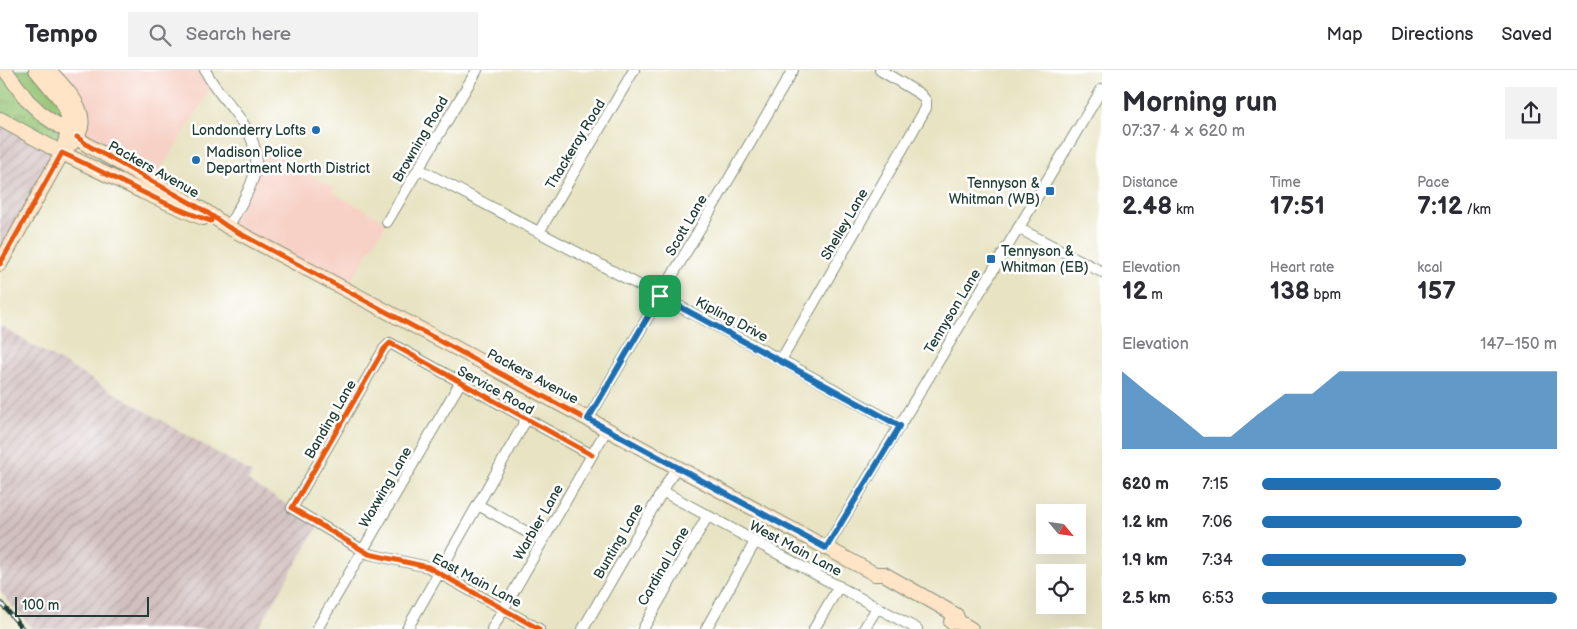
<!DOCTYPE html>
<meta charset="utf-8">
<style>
:root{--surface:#fff;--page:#f2f2f3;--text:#2b2b33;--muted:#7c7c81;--line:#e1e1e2;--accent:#1f6fb2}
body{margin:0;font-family:"Balsamiq Sans",sans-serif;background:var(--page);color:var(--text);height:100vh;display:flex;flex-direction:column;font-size:19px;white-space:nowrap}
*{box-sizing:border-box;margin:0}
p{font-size:16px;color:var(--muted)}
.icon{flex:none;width:28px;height:28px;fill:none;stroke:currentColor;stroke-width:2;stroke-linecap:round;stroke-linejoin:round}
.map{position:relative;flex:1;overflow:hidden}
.panel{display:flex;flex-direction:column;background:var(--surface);width:475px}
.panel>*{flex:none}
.needle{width:32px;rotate:119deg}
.buttons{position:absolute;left:1036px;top:434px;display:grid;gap:10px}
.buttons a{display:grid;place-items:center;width:50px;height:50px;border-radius:0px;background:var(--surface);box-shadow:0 5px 20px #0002;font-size:25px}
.scale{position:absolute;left:15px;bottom:12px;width:134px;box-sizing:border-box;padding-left:5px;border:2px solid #1f3d34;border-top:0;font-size:14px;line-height:18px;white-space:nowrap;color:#1f3d34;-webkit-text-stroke:4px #fff;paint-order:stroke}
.pin{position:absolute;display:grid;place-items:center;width:42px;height:42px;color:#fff;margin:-21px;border-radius:10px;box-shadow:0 2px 8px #0006}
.round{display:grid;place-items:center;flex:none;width:52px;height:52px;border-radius:0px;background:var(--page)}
.summary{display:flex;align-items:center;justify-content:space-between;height:85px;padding:0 20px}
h1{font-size:28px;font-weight:700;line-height:38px}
.metrics{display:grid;grid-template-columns:repeat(3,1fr);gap:8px;height:85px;padding:5px 20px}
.metrics div{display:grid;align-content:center}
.metrics b{font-size:25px;font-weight:700}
.metrics small{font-size:14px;font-weight:400}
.metrics p{font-size:14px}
.chart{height:140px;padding:10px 20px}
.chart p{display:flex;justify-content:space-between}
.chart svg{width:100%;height:90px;margin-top:5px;fill:var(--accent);opacity:.7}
ul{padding:0 20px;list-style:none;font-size:16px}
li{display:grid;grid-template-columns:80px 60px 1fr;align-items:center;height:38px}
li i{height:12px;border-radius:6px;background:var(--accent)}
header{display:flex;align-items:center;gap:30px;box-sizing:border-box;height:70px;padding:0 25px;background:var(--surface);border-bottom:1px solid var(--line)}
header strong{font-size:24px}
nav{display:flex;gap:28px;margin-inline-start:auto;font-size:18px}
.search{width:350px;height:45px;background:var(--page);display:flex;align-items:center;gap:12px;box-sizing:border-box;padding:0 18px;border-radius:0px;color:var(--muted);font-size:19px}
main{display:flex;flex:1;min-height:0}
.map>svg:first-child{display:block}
.built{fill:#f7d1c6}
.industrial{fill:url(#industrial-furrows)}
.grass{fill:url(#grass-tufts);stroke:#598052}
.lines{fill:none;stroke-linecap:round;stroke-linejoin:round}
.street-casing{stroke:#84907b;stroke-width:12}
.secondary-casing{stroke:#84907b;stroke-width:16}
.street{stroke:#fff;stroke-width:10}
.secondary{stroke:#ffe4c6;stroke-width:14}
.rail-casing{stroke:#1f3d34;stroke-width:4.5}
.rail{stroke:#fff;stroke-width:2.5;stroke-dasharray:8;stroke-linecap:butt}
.cycleway-casing{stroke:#fff;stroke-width:8}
.cycleway{stroke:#e8590c;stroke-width:5}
.route-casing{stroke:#fff;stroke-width:10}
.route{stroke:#1f6fb2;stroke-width:6}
.poi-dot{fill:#1f6fb2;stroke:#fff;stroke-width:2}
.labels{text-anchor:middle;stroke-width:5;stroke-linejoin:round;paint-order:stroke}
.poi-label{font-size:14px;fill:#1f3d34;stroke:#fff;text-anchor:end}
.street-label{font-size:14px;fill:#1f3d34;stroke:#fff}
</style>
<header>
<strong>Tempo</strong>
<div class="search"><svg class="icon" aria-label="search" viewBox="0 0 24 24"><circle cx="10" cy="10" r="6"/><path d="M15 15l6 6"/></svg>Search here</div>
<nav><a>Map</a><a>Directions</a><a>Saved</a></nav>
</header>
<main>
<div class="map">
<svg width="1102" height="559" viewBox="0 0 1102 559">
<defs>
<pattern id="industrial-furrows" width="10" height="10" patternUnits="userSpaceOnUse" patternTransform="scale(1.25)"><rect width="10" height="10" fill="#d2bfbf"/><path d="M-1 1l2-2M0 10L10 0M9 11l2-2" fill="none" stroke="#aa9c9c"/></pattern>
<pattern id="grass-tufts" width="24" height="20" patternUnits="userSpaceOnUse" patternTransform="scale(1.25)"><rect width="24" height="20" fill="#93c271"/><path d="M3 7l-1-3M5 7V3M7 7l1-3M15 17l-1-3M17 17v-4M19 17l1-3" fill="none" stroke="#779f5e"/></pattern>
</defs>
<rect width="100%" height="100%" fill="#fff"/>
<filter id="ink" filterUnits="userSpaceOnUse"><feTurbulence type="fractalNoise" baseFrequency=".02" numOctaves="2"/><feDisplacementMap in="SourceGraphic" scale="10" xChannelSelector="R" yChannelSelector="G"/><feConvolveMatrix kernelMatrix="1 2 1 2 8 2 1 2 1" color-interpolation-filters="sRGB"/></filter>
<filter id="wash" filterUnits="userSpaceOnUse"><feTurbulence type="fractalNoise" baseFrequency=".0096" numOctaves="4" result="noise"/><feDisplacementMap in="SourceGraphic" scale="20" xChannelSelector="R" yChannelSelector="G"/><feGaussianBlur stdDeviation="1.12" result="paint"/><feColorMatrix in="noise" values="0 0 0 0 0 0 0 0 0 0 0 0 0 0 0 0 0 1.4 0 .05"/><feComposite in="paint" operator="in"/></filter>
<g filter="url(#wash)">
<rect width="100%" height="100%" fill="#e8e3c2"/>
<path class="built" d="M49,0h156l9,14 -59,95 -78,-42z
M254,73l80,45 -2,4 55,30 -41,67 -118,-62 21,-38z"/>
<path class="industrial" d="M0,49l62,34 -62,111z
M0,256l252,147 -4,8 71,43 -61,105h-226l-32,-38z"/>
<path class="grass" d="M0,0l61,65 -3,5 -13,-4 -45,-24z
M14,0h19l28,34 4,16c-21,-14 -36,-30 -51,-50z"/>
</g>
<g filter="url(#ink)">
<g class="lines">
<defs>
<path id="street" d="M205,0c7,15 19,28 29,41 38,47 21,69 -6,116
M419,99l362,191 119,66
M387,152l90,-152
M1018,158l84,44
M539,162l95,-162
M781,290l145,-252v-7l-6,-7 -40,-24
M588,349l205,-349
M662,421l255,138
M478,435l65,36
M826,478l276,-459
M317,559l143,-246
M407,559l119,-209
M492,559l115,-200
M539,559l-111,-62 -59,-13 -77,-46 92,-159 6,-6 202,112
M583,559l94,-163
M643,559l64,-112
M706,559l49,-87
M814,559l25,-43
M864,559l13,-21"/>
<path id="secondary" d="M5,0l22,30 17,16 45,30 116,65 23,16 254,135 393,212h9l72,41 3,7
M49,0c18,21 49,47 22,74
M0,49l62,34 81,39 60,26
M0,194l62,-111 6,-21v-16l-6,-15 -26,-31
M951,552h8l12,7"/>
</defs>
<use href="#street" class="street-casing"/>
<use href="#secondary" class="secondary-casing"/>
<use href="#street" class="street"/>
<use href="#secondary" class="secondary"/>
<defs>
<path id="rail" d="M0,532l23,27"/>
</defs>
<use href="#rail" class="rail-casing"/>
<use href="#rail" class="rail"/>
<defs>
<path id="cycleway" d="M77,67l12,9 116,65 23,16 598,321
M0,194l62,-111c50,22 97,51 149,68
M539,559l-111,-62 -59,-13 -77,-46 92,-159 6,-6 202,112"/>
</defs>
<use href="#cycleway" class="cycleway-casing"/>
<use href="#cycleway" class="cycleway"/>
</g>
</g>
<g class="lines" filter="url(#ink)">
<defs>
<path id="route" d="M660,226l240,130 -74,122 -238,-129z"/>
</defs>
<use href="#route" class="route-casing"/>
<use href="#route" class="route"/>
</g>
<g class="poi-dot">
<circle cx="316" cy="60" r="5"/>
<circle cx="196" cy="90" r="5"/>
<rect x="1045" y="116" width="10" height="10" rx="2.5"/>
<rect x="986" y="184" width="10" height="10" rx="2.5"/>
</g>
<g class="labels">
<g class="poi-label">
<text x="306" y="65">Londonderry Lofts</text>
<text x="206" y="87" text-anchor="start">Madison Police<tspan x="206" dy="16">Department North District</tspan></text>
<text x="1040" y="118">Tennyson &amp;<tspan x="1040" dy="16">Whitman (WB)</tspan></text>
<text x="1001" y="186" text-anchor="start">Tennyson &amp;<tspan x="1001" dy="16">Whitman (EB)</tspan></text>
</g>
<g class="street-label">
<text transform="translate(420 69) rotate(-60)" y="5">Browning Road</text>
<text transform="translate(575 74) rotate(-59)" y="5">Thackeray Road</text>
<text transform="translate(154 99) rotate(29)" y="5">Packers Avenue</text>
<text transform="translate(844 154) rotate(-60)" y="5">Shelley Lane</text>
<text transform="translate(686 155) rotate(-60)" y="5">Scott Lane</text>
<text transform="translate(952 241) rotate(-59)" y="5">Tennyson Lane</text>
<text transform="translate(732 249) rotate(28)" y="5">Kipling Drive</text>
<text transform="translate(533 306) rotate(28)" y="5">Packers Avenue</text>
<text transform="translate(496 320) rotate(29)" y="5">Service Road</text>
<text transform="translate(330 349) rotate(-60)" y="5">Banding Lane</text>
<text transform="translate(385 417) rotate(-60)" y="5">Waxwing Lane</text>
<text transform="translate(538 452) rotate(-60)" y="5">Warbler Lane</text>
<text transform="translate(618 471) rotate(-60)" y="5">Bunting Lane</text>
<text transform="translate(796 478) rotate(28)" y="5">West Main Lane</text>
<text transform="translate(663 496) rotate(-60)" y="5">Cardinal Lane</text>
<text transform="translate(477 510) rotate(28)" y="5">East Main Lane</text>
</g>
</g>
</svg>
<div class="buttons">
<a><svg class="needle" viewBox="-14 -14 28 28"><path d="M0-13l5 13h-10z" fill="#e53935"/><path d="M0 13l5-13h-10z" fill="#7c7c81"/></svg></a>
<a><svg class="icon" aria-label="locate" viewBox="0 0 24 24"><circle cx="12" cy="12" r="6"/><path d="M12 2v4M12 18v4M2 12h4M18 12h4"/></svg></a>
</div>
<div class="scale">100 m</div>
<div class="pin" style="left:660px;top:226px;background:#1e9e55"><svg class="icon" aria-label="arrive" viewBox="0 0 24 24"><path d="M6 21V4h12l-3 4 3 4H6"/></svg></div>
</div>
<section class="panel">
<div class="summary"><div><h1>Morning run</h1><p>07:37 · 4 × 620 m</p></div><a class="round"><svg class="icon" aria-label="share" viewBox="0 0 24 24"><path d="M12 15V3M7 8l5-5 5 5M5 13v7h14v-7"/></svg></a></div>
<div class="metrics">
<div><p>Distance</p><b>2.48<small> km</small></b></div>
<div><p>Time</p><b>17:51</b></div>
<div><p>Pace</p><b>7:12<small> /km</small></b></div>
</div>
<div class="metrics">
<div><p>Elevation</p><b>12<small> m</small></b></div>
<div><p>Heart rate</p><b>138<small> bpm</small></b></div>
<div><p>kcal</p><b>157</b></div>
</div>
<div class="chart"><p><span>Elevation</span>147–150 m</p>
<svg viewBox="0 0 160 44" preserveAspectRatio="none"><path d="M0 44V6L10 17L20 27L30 38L40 38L50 27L60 17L70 17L80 6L90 6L100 6L110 6L120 6L130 6L140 6L150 6L160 6V44z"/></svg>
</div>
<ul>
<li><b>620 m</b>7:15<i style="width:81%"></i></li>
<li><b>1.2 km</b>7:06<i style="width:88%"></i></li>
<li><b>1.9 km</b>7:34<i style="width:69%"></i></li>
<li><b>2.5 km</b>6:53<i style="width:100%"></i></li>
</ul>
</section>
</main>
